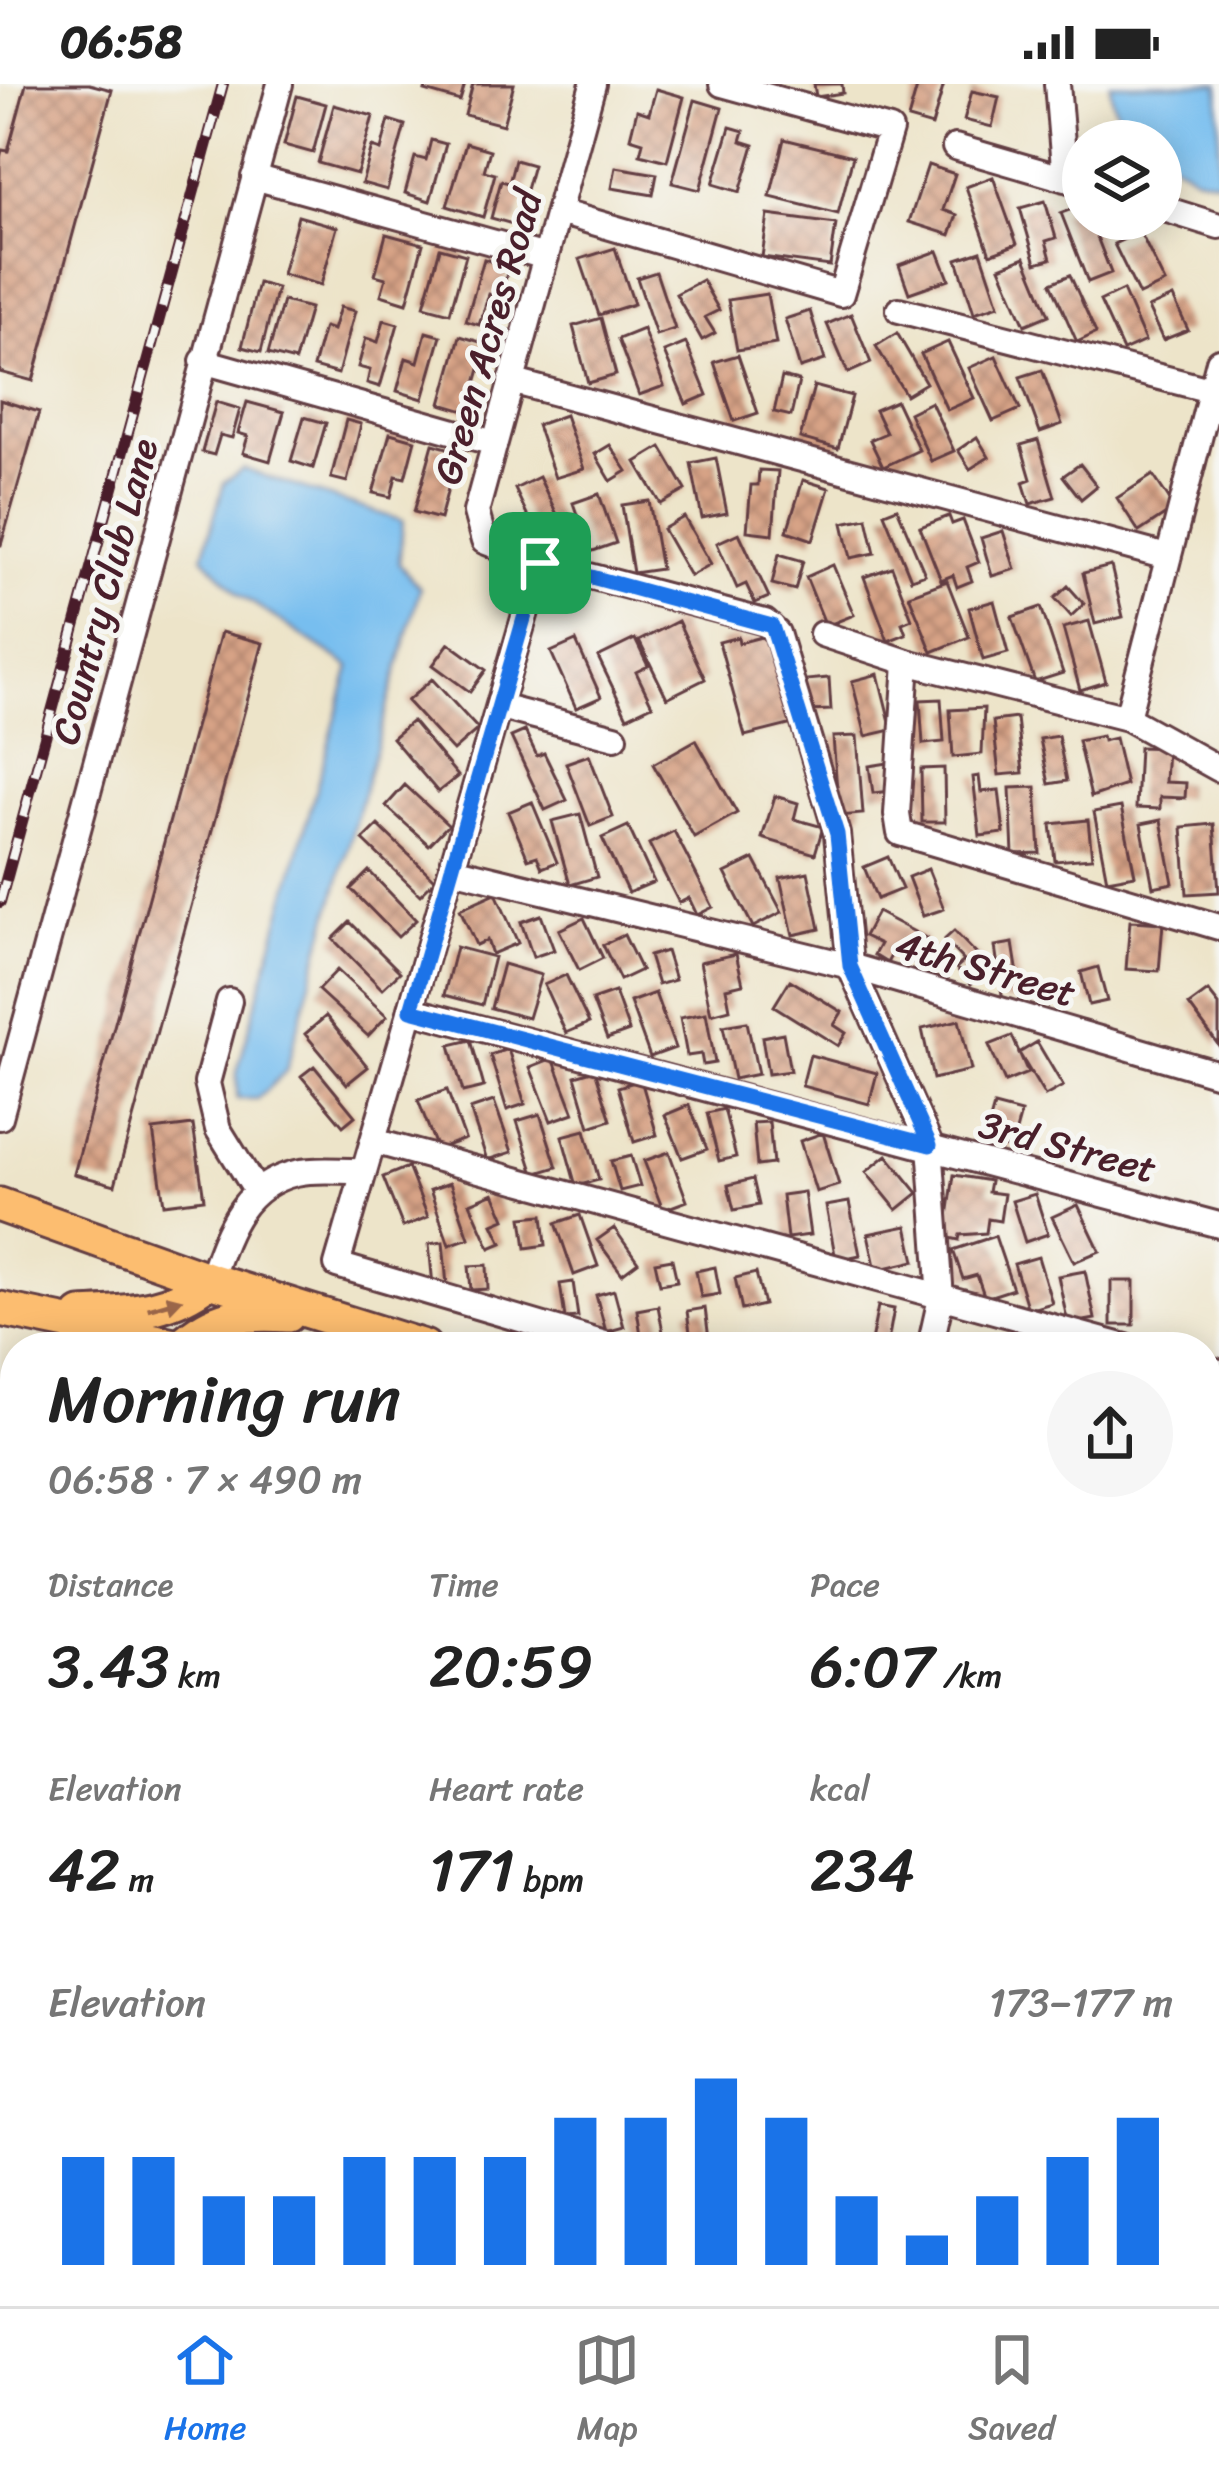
<!DOCTYPE html>
<meta charset="utf-8">
<style>
:root{--surface:#fff;--page:#f6f6f6;--text:#222;--muted:#767676;--line:#e0e0e0;--accent:#1a73e8}
body{margin:0;font-family:Sriracha,sans-serif;background:var(--page);color:var(--text);height:100vh;display:flex;flex-direction:column;font-size:45px;white-space:nowrap}
*{box-sizing:border-box;margin:0}
p{font-size:39px;color:var(--muted)}
.icon{flex:none;width:66px;height:66px;fill:none;stroke:currentColor;stroke-width:2;stroke-linecap:round;stroke-linejoin:round}
.map{position:relative;flex:1;overflow:hidden}
.sheet{position:absolute;left:0px;top:1248px;width:1221px;height:975px;display:flex;flex-direction:column;background:var(--surface);border-radius:48px 48px 0 0;box-shadow:0 6px 30px #0003}
.sheet>*{flex:none}
.tools{position:absolute;left:1062px;top:36px;display:grid;gap:24px}
.tools a{display:grid;place-items:center;width:120px;height:120px;border-radius:50%;background:var(--surface);box-shadow:0 6px 30px #0003;font-size:60px}
.pin{position:absolute;display:grid;place-items:center;width:102px;height:102px;color:#fff;margin:-51px;border-radius:24px;box-shadow:0 6px 18px #0006}
.round{display:grid;place-items:center;flex:none;width:126px;height:126px;border-radius:63px;background:var(--page)}
.head{display:flex;align-items:center;justify-content:space-between;height:204px;padding:0 48px}
h1{font-size:66px;font-weight:600;line-height:90px}
.figures{display:grid;grid-template-columns:repeat(3,1fr);gap:18px;height:204px;padding:12px 48px}
.figures div{display:grid;align-content:center}
.figures b{font-size:60px;font-weight:600}
.figures small{font-size:33px;font-weight:400}
.figures p{font-size:33px}
.chart{height:336px;padding:24px 48px}
.chart p{display:flex;justify-content:space-between}
.chart svg{width:100%;height:216px;margin-top:12px;stroke:var(--accent);stroke-width:6}
.status{display:flex;justify-content:space-between;align-items:center;height:84px;padding:0 60px;background:var(--surface);direction:ltr}
.status svg{height:33px;fill:currentColor}
.menu{display:flex;justify-content:space-around;align-items:center;height:168px;border-top:3px solid var(--line);background:var(--surface);font-size:33px;color:var(--muted)}
.menu a{display:grid;justify-items:center;gap:6px}
.menu .current{color:var(--accent)}
.map>svg:first-child{display:block}
.water{fill:#77beef;stroke:#606e8d;stroke-width:3}
.building{fill:url(#building-cross-hatch)}
.lines{fill:none;stroke-linecap:round;stroke-linejoin:round}
.minor-casing{stroke:#623d43;stroke-width:30}
.major-casing{stroke:#623d43;stroke-width:39}
.minor{stroke:#fff;stroke-width:24}
.major{stroke:#fcbd6f;stroke-width:33}
.rail-casing{stroke:#4a1f2b;stroke-width:12}
.rail{stroke:#f6f6f2;stroke-width:8;stroke-dasharray:22;stroke-linecap:butt}
.oneway{fill:#9a664a}
.route-casing{stroke:#fff;stroke-width:24}
.route{stroke:#1a73e8;stroke-width:15}
.labels{text-anchor:middle;stroke-width:10;stroke-linejoin:round;paint-order:stroke}
.street-label{font-size:39px;fill:#4a1f2b;stroke:#f6f6f2}
</style>
<div class="status"><b>06:58</b><svg viewBox="0 0 49 12"><path d="M0 12V9h3v3zM5 12V6h3v6zM10 12V3h3v9zM15 12V0h3v12zM26 1h20v11H26zM47 4h2v5h-2z"/></svg></div>
<div class="map">
<svg width="1219" height="2222" viewBox="0 0 1219 2222">
<defs>
<pattern id="building-cross-hatch" width="8" height="8" patternUnits="userSpaceOnUse" patternTransform="scale(3)"><rect width="8" height="8" fill="#d7a386"/><path d="M0 0l8 8M0 8l8-8" fill="none" stroke="#b0846e"/></pattern>
</defs>
<rect width="100%" height="100%" fill="#f6f6f2"/>
<filter id="ink" filterUnits="userSpaceOnUse"><feTurbulence type="fractalNoise" baseFrequency=".00833" numOctaves="2"/><feDisplacementMap in="SourceGraphic" scale="24" xChannelSelector="R" yChannelSelector="G"/><feConvolveMatrix kernelMatrix="1 2 1 2 8 2 1 2 1" color-interpolation-filters="sRGB"/></filter>
<filter id="wash" filterUnits="userSpaceOnUse"><feTurbulence type="fractalNoise" baseFrequency=".004" numOctaves="4" result="noise"/><feDisplacementMap in="SourceGraphic" scale="48" xChannelSelector="R" yChannelSelector="G"/><feGaussianBlur stdDeviation="2.7" result="paint"/><feColorMatrix in="noise" values="0 0 0 0 0 0 0 0 0 0 0 0 0 0 0 0 0 1.4 0 .05"/><feComposite in="paint" operator="in"/></filter>
<g filter="url(#wash)">
<rect width="100%" height="100%" fill="#ede4c9"/>
<path class="water" d="M1110,0h109v97l-24,-5 -34,-22v-13c-31,0 -49,-27 -51,-57z
M243,385l160,52 -4,43 21,24 -134,483 -29,28h-20v-27l113,-405 -111,-73 -36,-38 21,-73z"/>
<g id="blocks">
<path class="building" d="M26,0h63l23,6 -79,291 -33,-9v-214l2,-8 6,1z
M427,0h38l-5,17 -35,-10z
M473,0h41l-11,41 -38,-10z
M814,0h28l1,9 -27,4z
M918,0h26l-12,42 -24,-7z
M656,5l28,8 -17,64 -27,-7 3,-12 -13,-4 7,-28 12,4z
M972,7l27,6 -7,30 -28,-7z
M297,12l29,8 -13,49 -29,-8z
M695,16l27,8 -22,82 -28,-7z
M334,21l39,11 -16,58 -39,-11z
M389,36l16,5 -18,65 -25,-7 10,-36 9,3z
M730,43l14,4 -3,10 13,4 -14,47 -27,-8z
M784,55l69,17 -15,58 -68,-17z
M431,56l15,4 -16,57 -25,-8 10,-36 11,3z
M466,59l24,7 -6,21 11,3 -12,43 -36,-11z
M515,76l18,5 -17,60 -25,-7 10,-37 8,2z
M928,81l27,9 -12,36 14,5 -7,20 -41,-13z
M616,83l41,7 -4,21 -41,-7z
M993,93l24,67 -27,10 -24,-67z
M1045,117l11,37 -10,3 5,18 -15,4 -16,-55z
M1083,121v14h7l21,54 -23,9 -27,-69z
M768,131l68,9 -6,42 -68,-9z
M298,132l39,11 -16,58 -39,-11z
M1140,148l25,51 -26,12 -25,-51z
M386,150l37,10 -16,59 -26,-8 5,-17 -11,-3z
M440,164l26,7 -16,58 -26,-7z
M615,164l19,56 -35,11 -19,-56z
M938,167l11,28 -40,14 -10,-28z
M981,167l18,54 -25,8 -17,-54z
M1025,173l24,58 -24,10 -25,-58z
M484,175l25,8 -9,30 -11,-3 -10,31 -13,-4z
M656,188l19,57 -19,6 -19,-57z
M1070,191l26,58 -19,9 -26,-59z
M702,196l17,30 -14,7 10,16 -13,7 -26,-46z
M258,199l19,5 -16,64 -19,-5z
M1123,206l22,51 -22,10 -23,-50z
M767,210l9,50 -39,6 -9,-50z
M1173,213l15,33 -25,10 -15,-32z
M283,217l27,7 -15,53 -27,-7z
M340,223l15,4 -17,63 -25,-7 11,-40 9,3z
M810,227l15,49 -25,8 -15,-49z
M851,230l20,49 -23,10 -21,-49z
M601,234l15,57 -28,8 -15,-57z
M384,236l14,4 -18,63 -13,-4 3,-13 -12,-3 8,-29 12,4z
M643,245l21,57 -25,9 -21,-56z
M426,248l15,4 -18,63 -26,-8 9,-33 12,4z
M897,249l29,50 -20,12 -30,-49z
M460,252l27,8 -19,68 -27,-8z
M948,258l26,56 -27,12 -26,-56z
M686,259l21,52 -21,9 -22,-52z
M738,271l20,58 -24,8 -20,-59z
M996,272l24,53 -27,12 -24,-53z
M1042,286l20,54 -22,8 -20,-55z
M782,293l17,4 -8,35 -17,-4z
M814,302l38,10 -14,53 -38,-11z
M0,316l39,12 -38,133h-1z
M896,317l23,49 -36,17 -13,-27 16,-7 -11,-23z
M216,318l24,7 -8,29 -12,-3 -6,20 -12,-3z
M247,318l37,10 -14,49 -27,-8 5,-17 -10,-3z
M931,318l23,49 -23,10 -22,-48z
M565,331l19,54 -29,9 -18,-53z
M304,333l22,6 -13,45 -22,-7z
M346,336l15,4 -14,58 -16,-4z
M390,349l25,7 -10,38 -9,-2 -5,21 -18,-4z
M977,353l12,20 -19,12 -12,-19z
M1038,356l17,57 -25,7 -7,-22 8,-3 -10,-34z
M433,360l25,7 -18,68 -26,-7z
M610,361l17,26 -16,10 -16,-27z
M661,363l25,43 -25,14 -25,-42z
M716,374l11,55 -25,5 -11,-55z
M1080,380l17,22 -16,13 -18,-23z
M759,386l19,1 -5,63 -26,-3 4,-46h7z
M1153,391l22,33 -36,24 -22,-34z
M539,393l25,52 -25,11 -24,-51z
M803,396l26,8 -16,52 -26,-9z
M599,410l17,49 -26,9 -17,-49z
M649,417l12,68 -28,4 -11,-68z
M897,424l28,66 -14,5 -27,-66z
M949,432l3,8 11,-4 16,42 -12,5 5,14 -15,6 -4,-12 -12,5 -21,-53z
M684,433l27,47 -21,12 -27,-47z
M867,434l8,35 -24,5 -8,-35z
M1003,447l12,38 -23,7 -11,-38z
M739,449l30,64 -14,6 -9,-19 -9,4 -20,-45z
M779,470l24,7 -8,29 -23,-6z
M833,481l21,50 -28,11 -20,-49z
M1111,482l12,51 -28,7 -12,-51z
M892,483l20,52 -10,4 4,11 -18,7 -24,-64z
M947,497l22,56 -37,15 -23,-57z
M1068,502l16,18 -13,12 -16,-18z
M994,517l14,52 -25,7 -14,-52z
M1041,523l22,66 -28,9 -23,-65z
M678,537l27,58 -38,19 -28,-57z
M1089,537l17,61 -26,8 -17,-62z
M221,548l42,11 -148,542 -41,-11z
M769,551l24,89 -48,12 -26,-94 19,-5 1,6z
M635,555l13,27 -12,6 16,33 -25,12 -29,-60z
M576,557l25,56 -25,11 -25,-56z
M449,559l37,27 -16,22 -37,-27z
M878,590l14,56 -26,6 -14,-55z
M829,594l2,32 -23,1 -2,-31z
M432,595l46,50 -25,22 -46,-50z
M941,615l3,43 -21,2 -3,-44z
M984,624l-2,46 -29,3 -3,-47z
M1017,634l6,55 -24,2 -6,-54z
M412,637l46,55 -20,16 -46,-54z
M525,647l12,25 7,-3 23,47 -22,10 -34,-73z
M857,652l6,78 -24,2 -6,-79z
M1058,652l9,45 -18,3 -9,-45z
M1102,652l1,5 12,-3 11,47 -35,12 -13,-56z
M696,656l41,73 -43,24 -41,-73z
M1139,663l28,1 -2,34 21,1 -1,15 -25,-1v12l-24,-1z
M589,671l24,62 -23,9 -24,-63z
M888,679l4,28 -19,2 -4,-27z
M944,684l1,54h-23l-1,-53z
M979,692l2,16 18,-2 5,43 -24,3 -7,-59z
M405,701l43,40 -19,20 -43,-39z
M1036,703l4,66 -27,1 -3,-66z
M775,712l23,7 -4,16 29,8 -8,27 -53,-16z
M532,718l25,60 -15,6 -5,-12 -9,3 -20,-47z
M1121,723l14,68 -28,5 -13,-68z
M580,730l17,63 -27,8 -18,-64z
M1088,736l4,38 -37,3 -4,-37z
M1161,736l12,63 -20,4 -12,-63z
M1214,740l5,68 -32,2 -5,-67z
M378,741l57,55 -15,15 -57,-55z
M628,742l26,56 -26,11 -26,-55z
M674,747l39,76 -16,8 -8,-17 -10,5 -30,-59z
M888,773l14,32 -25,10 -13,-32z
M754,775l28,53 -29,15 -28,-54z
M928,785l16,40 -21,7 -15,-39z
M369,787l47,49 -18,17 -47,-48z
M808,788l12,57 -27,6 -13,-57z
M496,809l22,50 -26,11 -5,-14 -11,5 -16,-36z
M877,828l49,26 -14,24 -19,-10 -6,11 -13,-8 6,-11 -16,-8z
M541,831l13,35 -21,7 -12,-35z
M584,834l19,40 -24,12 -20,-40z
M1130,837l33,2 -4,48 -33,-2z
M350,838l50,50 -18,17 -49,-50z
M954,847l35,36 -18,17 -15,-16 8,-7 -20,-21z
M624,851l17,35 -21,10 -17,-35z
M1013,859l9,57 -19,2 -8,-56z
M456,863l38,10 -12,48 -38,-10z
M666,867l9,29 -17,5 -9,-29z
M736,870l7,30 -17,4 4,21 -19,5 -11,-52z
M503,880l38,11 -13,43 -37,-10z
M1098,883l9,34 -18,4 -8,-33z
M337,886l50,46 -19,20 -50,-46z
M566,891l23,48 -23,10 -22,-48z
M790,896l52,32 -8,13 12,8 -8,13 -64,-40z
M1208,907l11,14v41l-30,-41z
M615,908l14,39 -22,8 -15,-39z
M655,909l20,55 -25,9 -20,-55z
M706,929l9,50 -12,2 -2,-11 -14,2 -7,-38z
M326,932l42,51 -21,17 -42,-50z
M959,936l12,50 -38,9 -11,-50z
M747,938l11,52 -24,5 -11,-53z
M783,949l7,38 -22,3 -6,-37z
M1012,952l16,37 -23,9 -16,-37z
M471,956l13,47 -21,5 -13,-47z
M1037,958l26,44 -18,10 -26,-43z
M508,965l17,55 -18,6 -17,-55z
M810,971l67,18 -8,31 -67,-18z
M553,974l21,55 -23,8 -21,-54z
M314,982l41,50 -12,10 -42,-50z
M595,986l16,50 -21,7 -15,-51z
M641,996l16,55 -23,7 -16,-55z
M447,1006l18,49 -28,10 -19,-49z
M494,1017l18,51 -25,8 -17,-51z
M689,1021l18,44 -25,9 -17,-43z
M994,1022l27,7 -10,36 -27,-7z
M724,1025l12,48 -17,4 -12,-48z
M540,1030l17,53 -23,7 -17,-53z
M769,1038l4,42 -16,2 -4,-43z
M193,1041l11,74 -40,5 -11,-74z
M585,1046l14,50 -23,6 -14,-50z
M823,1049l16,52 -23,7 -16,-51z
M669,1068l18,49 -24,9 -19,-49z
M887,1071l31,38 -21,17 -31,-38z
M631,1072l9,30 -20,5 -9,-30z
M408,1083l20,50 -25,10 -20,-50z
M954,1091l36,6 -2,11 16,2 -4,27 -12,-2 -2,14 -26,2 -1,5 -14,-3z
M753,1095l6,26 -25,5 -6,-25z
M450,1099l19,55 -20,7 -19,-55z
M804,1108l6,43 -23,3 -5,-43z
M494,1109l11,26 -12,5 9,19 -12,5 -20,-45z
M1035,1110l13,40 -23,8 -13,-41z
M849,1118l11,53 -24,5 -10,-54z
M1078,1121l22,46 -26,11 -22,-45z
M543,1131l3,30 -20,3 -4,-31z
M580,1131l18,51 -24,9 -18,-52z
M907,1142l8,35 -39,9 -8,-36z
M614,1144l24,34 -16,12 -25,-34z
M995,1152l18,53 -28,9 -8,-23 -14,4 -10,-29z
M443,1158l4,43 -14,1 -4,-42z
M1038,1173l14,46 -24,7 -14,-46z
M672,1175l5,22 -17,3 -5,-22z
M487,1181l1,24 -17,1 -2,-24z
M715,1183l5,27 -19,3 -5,-26z
M1085,1187l10,48 -27,5 -10,-48z
M756,1189l8,32 -22,5 -7,-32z
M1111,1197h23v44h-23z
M573,1198l5,35 -13,1 -5,-34z
M614,1206l10,37 -18,5 -10,-37z
M658,1222l6,31 -22,4 -5,-31z
M878,1222l16,3 -7,38h-17z
M705,1224l5,39h-18l-5,-36z
M0,1314l15,4v77l-8,29 8,2v37l-15,-3z
M1206,1595l13,4v16l-12,42z
M1218,2038l1,1v136l-13,-3v-91z
M0,2075l15,4v19l-15,-4z
M0,2124l15,4v28l-15,-4z
M0,2170l15,4v26l-15,-4z
M122,2208h38l7,14h-37z
M241,2208h59l-3,14h-28l-30,-6z
M453,2208h44l-4,14 -42,-9z
M657,2208h38l-3,12z
M727,2208h20l44,14h-68z"/>
</g>
</g>
<g filter="url(#ink)">
<use href="#blocks" fill-opacity="0" stroke="#623d43" stroke-width="3"/>
<g class="lines">
<defs>
<path id="minor" d="M593,0l-117,428 8,29 56,22 225,59 12,11 60,201 13,132 80,179 11,153 -11,49
M1057,0l8,95
M955,63l128,37
M254,93l292,80
M1161,124l58,18
M559,128l282,82 49,-164 -168,-46
M899,226l311,80
M203,277l291,82
M511,297l656,176
M540,479l-203,702 278,82
M822,550l85,28 220,56 92,51
M907,578l-10,152 3,19 319,94
M500,623l115,30
M1127,634l92,-357
M452,785l398,97 369,108
M229,917l-22,82 11,46 39,63
M411,926l808,215
M0,1033l280,-1033
M373,1057l753,206
M210,1196c17,-48 31,-94 86,-107 21,-5 47,-1 68,-2
M1206,1284l13,4
M1206,1855l13,-49
M0,1943l15,-55
M904,2208l58,14
M38,2212l20,10
M619,2222l1,-14
M1107,2222l4,-14"/>
<path id="major" d="M0,1121l210,75 214,67
M0,1225l184,38
M81,1231c51,-3 87,-3 129,-35
M181,1262c34,-31 62,-34 107,-31
M1206,1477l13,4
M1206,1529l13,4"/>
</defs>
<use href="#minor" class="minor-casing"/>
<use href="#major" class="major-casing"/>
<use href="#minor" class="minor"/>
<use href="#major" class="major"/>
<defs>
<path id="rail" d="M0,818l223,-818"/>
</defs>
<use href="#rail" class="rail-casing"/>
<use href="#rail" class="rail"/>
</g>
<defs><path id="oneway-solid" d="M-6-.8H1V-3.2L6.5 0L1 3.2V.8H-6Z" transform="scale(3)"/></defs>
<use class="oneway" href="#oneway-solid" transform="translate(165 1220) rotate(-16)"/>
</g>
<g class="lines" filter="url(#ink)">
<defs>
<path id="route" d="M540,479l232,63 65,208 13,132 80,179 -519,-135z"/>
</defs>
<use href="#route" class="route-casing"/>
<use href="#route" class="route"/>
</g>
<g class="labels">
<g class="street-label">
<text transform="translate(487 253) rotate(-74)" y="14">Green Acres Road</text>
<text transform="translate(104 507) rotate(-75)" y="14">Country Club Lane</text>
<text transform="translate(986 884) rotate(16)" y="14">4th Street</text>
<text transform="translate(1068 1062) rotate(15)" y="14">3rd Street</text>
</g>
</g>
</svg>
<div class="tools">
<a><svg class="icon" aria-label="layers" viewBox="0 0 24 24"><path d="M12 4l9 5-9 5-9-5zM3 14l9 5 9-5"/></svg></a>
</div>
<div class="pin" style="left:540px;top:479px;background:#1e9e55"><svg class="icon" aria-label="arrive" viewBox="0 0 24 24"><path d="M6 21V4h12l-3 4 3 4H6"/></svg></div>
<section class="sheet">
<div class="head"><div><h1>Morning run</h1><p>06:58 · 7 × 490 m</p></div><a class="round"><svg class="icon" aria-label="share" viewBox="0 0 24 24"><path d="M12 15V3M7 8l5-5 5 5M5 13v7h14v-7"/></svg></a></div>
<div class="figures">
<div><p>Distance</p><b>3.43<small> km</small></b></div>
<div><p>Time</p><b>20:59</b></div>
<div><p>Pace</p><b>6:07<small> /km</small></b></div>
</div>
<div class="figures">
<div><p>Elevation</p><b>42<small> m</small></b></div>
<div><p>Heart rate</p><b>171<small> bpm</small></b></div>
<div><p>kcal</p><b>234</b></div>
</div>
<div class="chart"><p><span>Elevation</span>173–177 m</p>
<svg viewBox="0 0 160 44" preserveAspectRatio="none"><path d="M5 44V22M15 44V22M25 44V30M35 44V30M45 44V22M55 44V22M65 44V22M75 44V14M85 44V14M95 44V6M105 44V14M115 44V30M125 44V38M135 44V30M145 44V22M155 44V14"/></svg>
</div>
</section>
</div>
<nav class="menu">
<a class="current"><svg class="icon" aria-label="home" viewBox="0 0 24 24"><path d="M3 11l9-7 9 7M6 9v11h12V9"/></svg>Home</a>
<a><svg class="icon" aria-label="map" viewBox="0 0 24 24"><path d="M3 6l6-2 6 2 6-2v14l-6 2-6-2-6 2zM9 4v14M15 6v14"/></svg>Map</a>
<a><svg class="icon" aria-label="saved" viewBox="0 0 24 24"><path d="M7 4h10v16l-5-4-5 4z"/></svg>Saved</a>
</nav>
